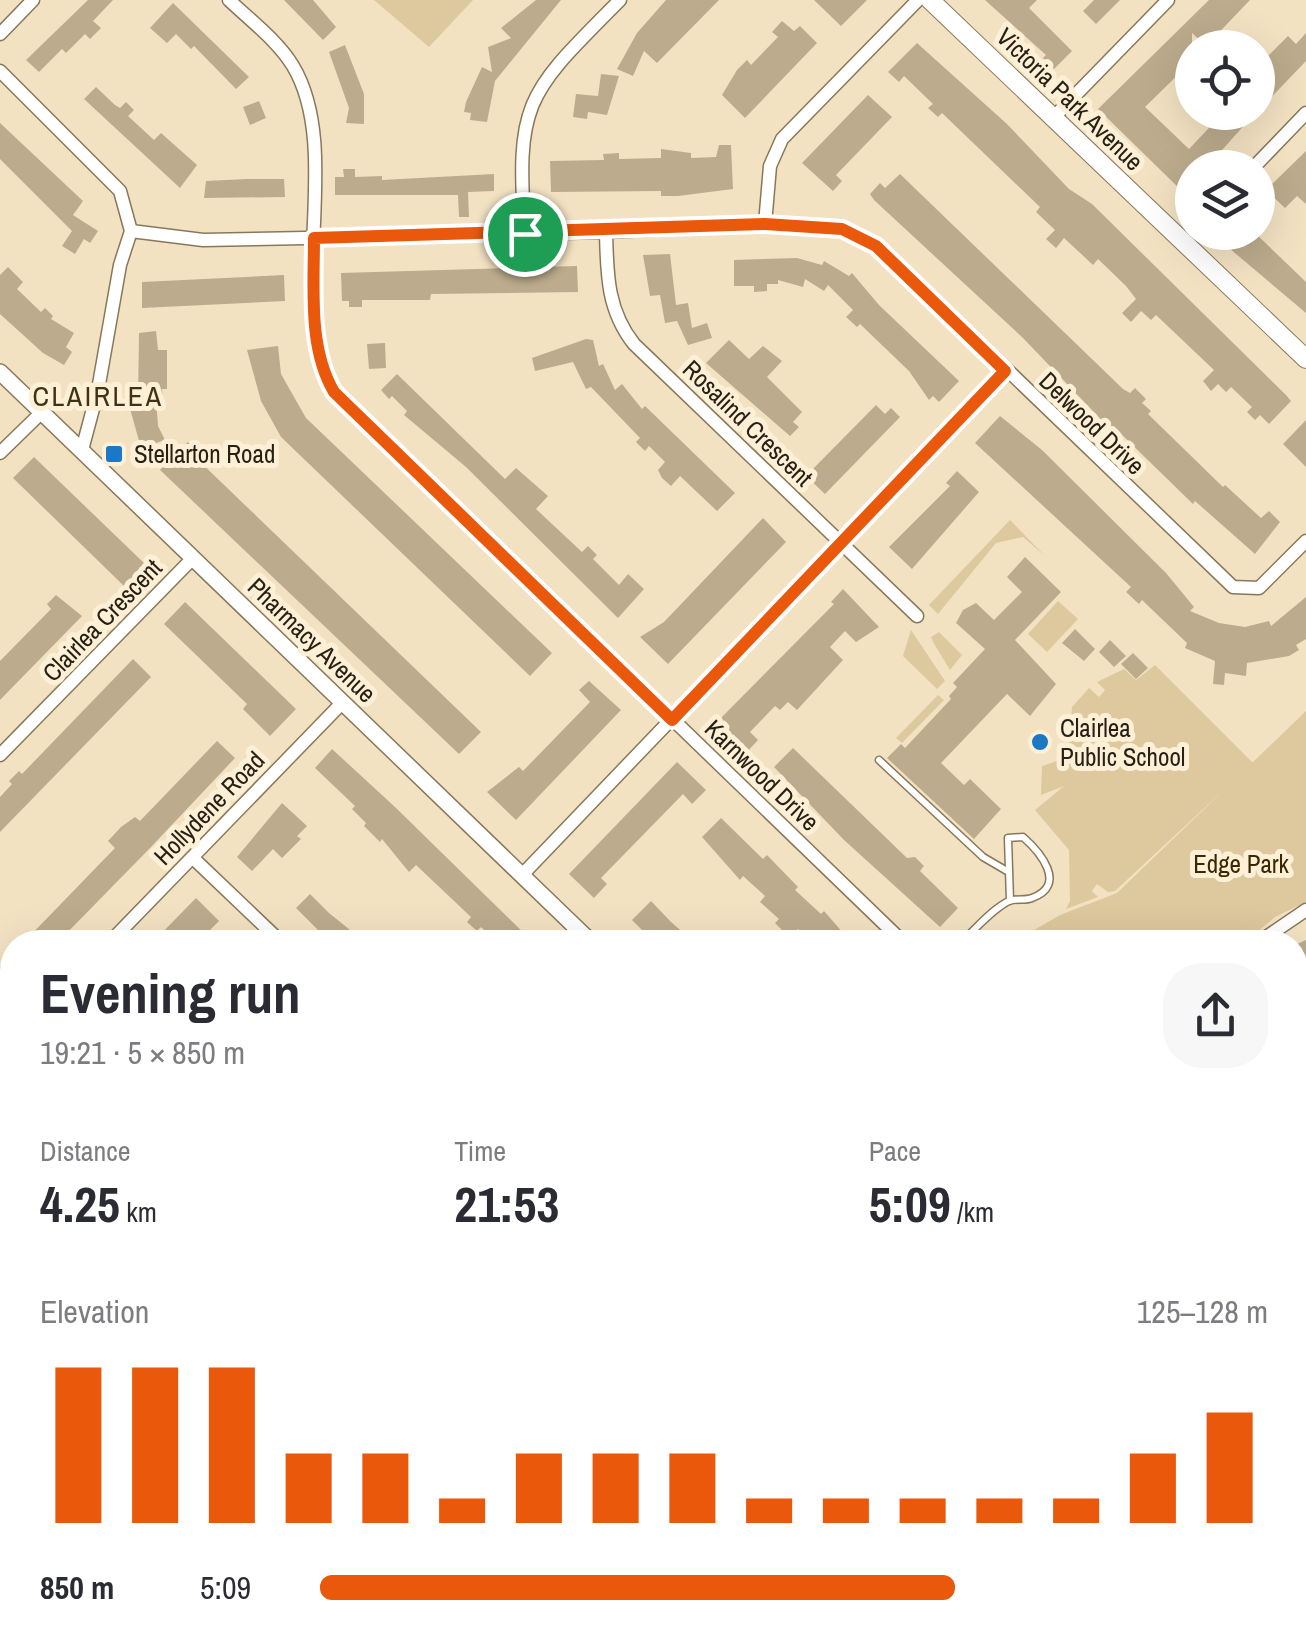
<!DOCTYPE html>
<meta charset="utf-8">
<style>
:root{--surface:#fff;--page:#f7f7f7;--text:#2b2b33;--muted:#7c7c81;--accent:#ea580c}
body{margin:0;font-family:"Archivo Narrow",sans-serif;background:var(--page);color:var(--text);height:100vh;display:flex;flex-direction:column;font-size:38px;white-space:nowrap}
*{box-sizing:border-box;margin:0}
p{font-size:32px;color:var(--muted)}
.icon{flex:none;width:55px;height:55px;fill:none;stroke:currentColor;stroke-width:2;stroke-linecap:round;stroke-linejoin:round}
.map{position:relative;flex:1;overflow:hidden}
.details{position:absolute;left:0px;top:930px;width:1308px;height:715px;display:flex;flex-direction:column;background:var(--surface);border-radius:40px 40px 0 0;box-shadow:0 10px 40px #0002}
.details>*{flex:none}
.fabs{position:absolute;left:1175px;top:30px;display:grid;gap:20px}
.fabs a{display:grid;place-items:center;width:100px;height:100px;border-radius:50%;background:var(--surface);box-shadow:0 10px 40px #0002;font-size:50px}
.pin{position:absolute;display:grid;place-items:center;width:85px;height:85px;color:#fff;margin:-42px;border:5px solid #fff;border-radius:50%;box-shadow:0 2px 10px #0007}
.round{display:grid;place-items:center;flex:none;width:105px;height:105px;border-radius:40px;background:var(--page)}
.overview{display:flex;align-items:center;justify-content:space-between;height:170px;padding:0 40px}
h1{font-size:55px;font-weight:700;line-height:75px}
.metrics{display:grid;grid-template-columns:repeat(3,1fr);gap:15px;height:170px;padding:10px 40px}
.metrics div{display:grid;align-content:center}
.metrics b{font-size:50px;font-weight:700}
.metrics small{font-size:28px;font-weight:400}
.metrics p{font-size:28px}
.chart{height:280px;padding:20px 40px}
.chart p{display:flex;justify-content:space-between}
.chart svg{width:100%;height:180px;margin-top:10px;stroke:var(--accent);stroke-width:6}
ul{padding:0 40px;list-style:none;font-size:32px}
li{display:grid;grid-template-columns:160px 120px 1fr;align-items:center;height:75px}
li i{height:25px;border-radius:12px;background:var(--accent)}
.map>svg:first-child{display:block}
.green{fill:#dec89d}
.building{fill:#bcac8d}
.lines{fill:none;stroke-linecap:round;stroke-linejoin:round}
.service-casing{stroke:#87785a;stroke-width:9}
.minor-casing{stroke:#87785a;stroke-width:15}
.tertiary-casing{stroke:#87785a;stroke-width:18}
.secondary-casing{stroke:#87785a;stroke-width:20}
.service{stroke:#fff;stroke-width:6}
.minor{stroke:#fff;stroke-width:12}
.tertiary{stroke:#fff;stroke-width:15}
.secondary{stroke:#fff;stroke-width:18}
.rail{stroke:#615846;stroke-width:4;stroke-dasharray:12 12;stroke-linecap:butt}
.route-casing{stroke:#fff;stroke-width:20}
.route{stroke:#ea580c;stroke-width:12}
.poi-dot{fill:#1a78c5;stroke:#fdf0d6;stroke-width:4}
.labels{text-anchor:middle;stroke-width:10;stroke-linejoin:round;paint-order:stroke}
.street-label{font-size:25px;fill:#272115;stroke:#fdf0d6}
.poi-label{font-size:25px;fill:#272115;stroke:#fdf0d6;text-anchor:start}
.park-label{font-size:25px;fill:#392800;stroke:#fdf0d6}
.neighbourhood-label{font-size:28px;letter-spacing:2.5px;fill:#3f3216;stroke:#fdf0d6}
</style>
<div class="map">
<svg width="1306" height="1645" viewBox="0 0 1306 1645">
<rect width="100%" height="100%" fill="#f3e2c2"/>
<path class="green" d="M374,0h99l-44,47z
M1010,520l35,36 -22,-19 -27,6 -58,71 -9,-9z
M1058,601l20,18 -31,33 -19,-18z
M911,630l34,51 -8,8 -34,-33z
M939,632l23,23 -12,15 -17,-28 -2,-5z
M1155,665l98,98 -138,128 -7,1 -11,-8 -5,7 6,6 -32,12 4,-8 -1,-51 -34,-40 29,-24 -23,9 1,-29 15,-5 10,9 5,-63 17,-19 10,9 6,-7 -8,-8 27,-13 12,11z
M938,695l6,5 -42,43 -6,-5z
M1306,711v191l-31,15 -30,25h-231l46,-27 57,-22z"/>
<path class="building" d="M88,0h25l-20,21 8,7 -11,11 -5,-5 -19,19 -4,-4 -23,23 -13,-12z
M284,0h29l23,27 -13,13z
M536,0h25l-66,81 -8,41 -17,-2 1,-7 -7,-1 2,-10 16,-35 10,5 -4,-25 23,-9 -10,-10z
M666,0h53l-62,63 -13,-12 -11,25 -16,-7 20,-36z
M814,0h53l-26,26z
M985,0h52l-8,8 43,43 -18,18 -11,-11 3,-3z
M1094,0h26l-24,24 -13,-13z
M1209,0h41l-44,46 -14,-13v28l-47,46 44,42 35,-37h32l-50,56h-14v18l-7,8 -87,-85z
M173,3l76,74 -13,12 -42,-43 -3,3 -15,-15 -9,9 -17,-15z
M782,21l12,10 6,-5 17,17 -72,75 -23,-23 15,-25 10,-10 4,5 27,-28 -6,-5z
M1306,33v28l-48,50v-45l30,-30 8,8z
M917,43l90,81 62,65 23,15 194,191 5,6 -22,23 -9,-9 -5,5 -8,-8 5,-5 -21,-20 -5,5 -8,-8 -7,7 -8,-10 11,-11 -58,-55 -5,5 -10,-9 -10,11 -9,-9 14,-14 -10,-13 -28,-27 -5,6 -29,-27 -8,10 -10,-9 9,-9 -19,-18 4,-5 -98,-94 -4,4 -10,-9 5,-4 -29,-28 -5,6 -11,-10z
M345,45l19,49v30l-18,-1 3,-15 -20,-56z
M601,74l18,2 -12,39 -19,-3 -1,7 -14,-2 3,-23 22,2z
M96,87l19,18 5,3 6,-6 8,8 -6,6 26,24 7,-7 36,32 -17,23 -96,-89z
M868,95l24,22 -56,58 6,6 -9,10 -31,-28z
M259,101l7,17 -16,7 -7,-18z
M0,123l83,78 -10,14 25,16 -8,12 -6,-4 -9,15 -13,-8 10,-15 -72,-72z
M719,145h12l2,44 -55,7h-17v-5l-110,1 -1,-31 54,-1 -1,-6 16,-1v6l42,-1v-9l30,4v5l25,-1z
M1306,151v53l-9,-8 -12,12 -19,-18z
M343,169h12v8l27,-1v4l112,-6v17l-26,1 1,25h-10l-1,-22h-123v-18h9z
M900,174l223,215 7,4 5,-5 11,11 -4,4 9,8 -3,3 75,73 2,-2 36,33 8,-7 11,11 -25,32 -60,-53 -2,3 -76,-74 -3,3 -91,-95 -149,-138 -4,-6 10,-11 5,5z
M247,179h37l1,18 -81,1 2,-17z
M1210,232h44l52,50v31z
M670,254l6,51 12,-2 4,25 15,-5 5,15 -24,7 -11,-24 -12,2 -5,-28 -10,1 -7,-41z
M797,258l25,7 2,-4 25,15 3,-3 27,32 80,76 -20,21 -6,-6 -4,4 -20,-29 -49,-47 -3,3 -11,-10 7,-7 -25,-25 -4,6 -19,-12 -2,8 -25,-7v4h-11v7l-13,1v-6h-20v-26z
M577,266l1,26 -147,2 -1,6h-68v7h-13v-6h-7l-1,-28z
M8,267l15,15 -6,7 24,23 4,-4 8,8 -2,3 23,14 -8,14 6,5 -8,13 -21,-12 -43,-39v-39z
M284,275l1,26 -143,7v-26z
M156,331l2,19h9v39h-5l1,9h-7l2,28 7,14 -24,8 -12,-43 9,-3 1,-69z
M586,339l7,1 6,26 4,-2 12,26 7,-6 20,25 3,-3 90,87 -18,18 -37,-35 -9,10 -9,-8 -4,-8 7,-8 -16,-16 -4,5 -9,-9 4,-4 -49,-51 -5,2 -13,-27 -38,9 -3,-13z
M729,340l20,19 14,-13 19,15 -15,16 35,35 -9,10 6,5 -9,9 -84,-73z
M385,343l1,25 -17,1 -2,-25z
M278,346l3,28 25,44 246,235 -22,23 -249,-239 -20,-36 -14,-51z
M397,374l108,105 11,-11 32,28 -12,13 46,43 6,-6 9,9 -4,4 26,26 9,-11 16,15 -26,29 -152,-151 -62,-52 3,-4 -15,-15 -3,3 -8,-9z
M876,405l9,9 6,-6 9,9 -75,77 -19,-18z
M1000,416l42,34 124,123 28,34 -4,4 29,12 26,4 24,-6 2,5 35,-29v42l-10,6 3,5 -10,6 -42,7 -1,13 -21,-3 -1,12 -11,-1 2,-23 -30,-13 2,-5 -45,-43 -3,4 -13,-12 5,-5 -156,-144z
M1306,420v47l-23,-23z
M188,442l10,10 -4,4 287,276 -22,22 -299,-284 6,-7 -5,-5 10,-10 5,5z
M34,457l111,107 -21,22 -111,-108z
M957,471l22,21 -67,77 -23,-22 61,-61 -4,-3z
M763,518l23,24 -118,122 -28,-27 24,-15z
M1025,557l36,35 -46,48 41,44 -26,32 -23,-22 -66,69 23,22 6,-6 31,30 -27,30 -87,-81 14,-14 4,4 46,-49 -2,-3 8,-9 -4,-4 32,-34 -29,-26 7,-13 13,-7 18,17 28,-28 -15,-15z
M843,589l36,38 -23,15 -11,-11 -15,16 13,13 -46,50 -9,-8 -8,8 -5,-4 -25,26 8,8 -11,12 -30,-30 117,-118 -3,-2z
M56,595l26,21 -82,84v-39l51,-52 -4,-5z
M185,602l111,107 -26,27 -27,-27 4,-5 -83,-80z
M1075,629l20,20 -11,12 -22,-18z
M1110,640l16,16 -12,11 -15,-15z
M1133,653l15,15 -12,11 -15,-15z
M133,659l18,18 -151,155v-35l12,-13 -3,-3 10,-10 3,3z
M589,681l32,29 -105,110 -29,-28 32,-25 4,4 67,-69 -11,-12z
M217,741l18,17 -83,88 -94,96h-34l91,-94 -7,-7 13,-14 14,-10 5,4z
M793,748l114,110 8,-1 9,9 -4,5 38,37 -18,19 -96,-87 -70,-73z
M332,749l63,58 138,135h-36l-16,-15 -4,4 -10,-9 4,-5 -55,-52 -7,7 -27,-33 -2,3 -16,-16 2,-3 -14,-14 3,-3 -40,-38z
M677,762l29,28 -14,14 -9,-10 -82,84 6,6 -13,14 -25,-24z
M282,803l25,23 -10,10 4,3 -19,19 -9,-9 -21,22 -15,-14z
M721,818l42,41 4,-4 31,32 -3,3 26,24 3,-3 27,31h-39l-14,-13 -8,9 -15,-15 4,-4 -19,-17 5,-6 -22,-20 -3,4 -38,-43z
M310,894l19,19 36,29h-29l-7,-8 -10,-3 -23,-23z
M196,898l23,23 -21,21h-45z
M651,901l20,21 23,20h-40l-22,-22z
M1306,940v19l-11,5v-19z
M12,954v36l-12,13v-36z
M1295,1051l11,5v29l-11,-5z
M12,1087v53l-12,12v-51z
M1295,1181l11,7v44l-11,-7z
M12,1252v37l-12,13v-37z
M12,1403v59l-12,12v-57z
M1306,1445v37l-11,11v-36z
M75,1632h33l14,13h-35z
M240,1632h48l-12,13h-48z
M418,1632h104l13,13h-129z
M764,1632h72l-12,13h-38z
M947,1632h174l-13,13h-173z
M1157,1632h42l-13,13h-16z"/>
<g class="lines">
<defs>
<path id="service" d="M879,760l104,97 24,14
M961,942c14,-12 31,-33 48,-41 7,-3 16,0 23,-3 36,-13 8,-46 -9,-61l-15,1 2,63
M1260,1645l12,-13"/>
<path id="minor" d="M229,0c21,20 49,41 64,66 52,87 -10,237 40,325l570,551
M0,34l33,-34
M0,71l120,120 11,40 -11,34 -22,125 -16,60
M1054,117l114,-117
M1253,168l53,-55
M765,224l5,-58 12,-27 136,-139
M131,231l72,9 403,-8 159,-8 77,5 48,28 343,330 26,1 47,-47
M606,232c1,42 1,78 28,112l283,272
M525,233c-10,-134 3,-140 95,-233
M0,453l42,-41
M0,755l193,-197
M193,858l88,84
M522,875l483,-504
M110,942l231,-238
M1259,942l47,-32
M1295,1012l11,4
M0,1054l12,-12
M1295,1279l11,10
M0,1360l12,-13
M1295,1410l11,-9
M161,1632l13,13
M578,1632l13,13
M184,1645l12,-13"/>
<path id="tertiary" d="M0,372l591,570
M1295,1627l11,10
M885,1645l12,-13"/>
<path id="secondary" d="M930,0l376,359"/>
</defs>
<use href="#service" class="service-casing"/>
<use href="#minor" class="minor-casing"/>
<use href="#tertiary" class="tertiary-casing"/>
<use href="#secondary" class="secondary-casing"/>
<use href="#service" class="service"/>
<use href="#minor" class="minor"/>
<use href="#tertiary" class="tertiary"/>
<use href="#secondary" class="secondary"/>
<path class="rail" d="M668,1645h23"/>
</g>
<g class="lines">
<defs>
<path id="route" d="M765,224l77,5 34,17 129,125 -333,349 -338,-328c-26,-44 -20,-104 -20,-154z"/>
</defs>
<use href="#route" class="route-casing"/>
<use href="#route" class="route"/>
</g>
<g class="poi-dot">
<rect x="104" y="444" width="20" height="20" rx="5"/>
<circle cx="1040" cy="742" r="10"/>
</g>
<g class="labels">
<g class="street-label">
<text transform="translate(1070 99) rotate(44)" y="9">Victoria Park Avenue</text>
<text transform="translate(748 423) rotate(44)" y="9">Rosalind Crescent</text>
<text transform="translate(1092 423) rotate(44)" y="9">Delwood Drive</text>
<text transform="translate(102 620) rotate(-46)" y="9">Clairlea Crescent</text>
<text transform="translate(312 640) rotate(44)" y="9">Pharmacy Avenue</text>
<text transform="translate(762 775) rotate(44)" y="9">Karnwood Drive</text>
<text transform="translate(209 808) rotate(-46)" y="9">Hollydene Road</text>
</g>
<g class="poi-label">
<text x="134" y="463">Stellarton Road</text>
<text x="1060" y="737">Clairlea<tspan x="1060" dy="29">Public School</tspan></text>
</g>
<g class="park-label">
<text x="1241" y="873">Edge Park</text>
</g>
<g class="neighbourhood-label">
<text x="98" y="406">CLAIRLEA</text>
</g>
</g>
</svg>
<div class="fabs">
<a><svg class="icon" aria-label="locate" viewBox="0 0 24 24"><circle cx="12" cy="12" r="6"/><path d="M12 2v4M12 18v4M2 12h4M18 12h4"/></svg></a>
<a><svg class="icon" aria-label="layers" viewBox="0 0 24 24"><path d="M12 4l9 5-9 5-9-5zM3 14l9 5 9-5"/></svg></a>
</div>
<div class="pin" style="left:525px;top:234px;background:#1e9e55"><svg class="icon" aria-label="arrive" viewBox="0 0 24 24"><path d="M6 21V4h12l-3 4 3 4H6"/></svg></div>
<section class="details">
<div class="overview"><div><h1>Evening run</h1><p>19:21 · 5 × 850 m</p></div><a class="round"><svg class="icon" aria-label="share" viewBox="0 0 24 24"><path d="M12 15V3M7 8l5-5 5 5M5 13v7h14v-7"/></svg></a></div>
<div class="metrics">
<div><p>Distance</p><b>4.25<small> km</small></b></div>
<div><p>Time</p><b>21:53</b></div>
<div><p>Pace</p><b>5:09<small> /km</small></b></div>
</div>
<div class="chart"><p><span>Elevation</span>125–128 m</p>
<svg viewBox="0 0 160 44" preserveAspectRatio="none"><path d="M5 44V6M15 44V6M25 44V6M35 44V27M45 44V27M55 44V38M65 44V27M75 44V27M85 44V27M95 44V38M105 44V38M115 44V38M125 44V38M135 44V38M145 44V27M155 44V17"/></svg>
</div>
<ul>
<li><b>850 m</b>5:09<i style="width:67%"></i></li>
</ul>
</section>
</div>
